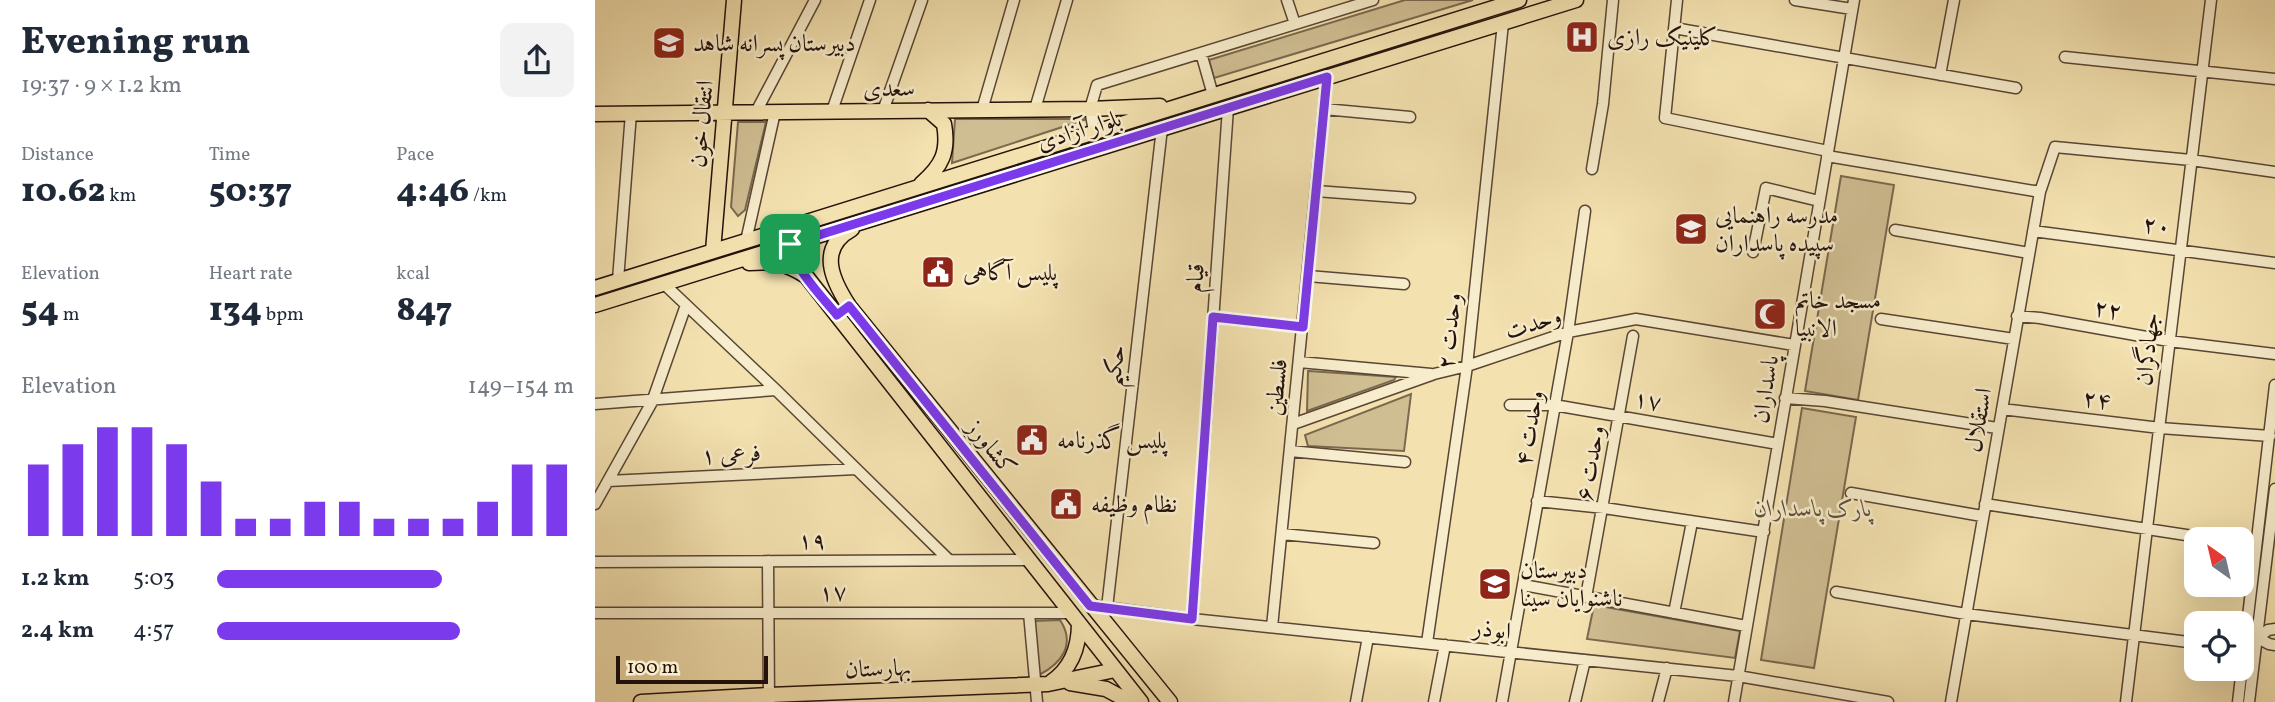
<!DOCTYPE html>
<meta charset="utf-8">
<style>
:root{--surface:#fff;--page:#f2f2f3;--text:#1f2937;--muted:#747a83;--accent:#7c3aed}
body{margin:0;font-family:Vollkorn,Amiri,serif;background:var(--page);color:var(--text);height:100vh;display:flex;flex-direction:column;font-size:26px;white-space:nowrap}
*{box-sizing:border-box;margin:0}
p{font-size:23px;color:var(--muted)}
.icon{flex:none;width:38px;height:38px;fill:none;stroke:currentColor;stroke-width:2;stroke-linecap:round;stroke-linejoin:round}
.map{position:relative;flex:1;overflow:hidden}
.sheet{display:flex;flex-direction:column;background:var(--surface);width:595px}
.sheet>*{flex:none}
.needle{width:46px;rotate:326deg}
.buttons{position:absolute;left:1589px;top:527px;display:grid;gap:14px}
.buttons a{display:grid;place-items:center;width:70px;height:70px;border-radius:14px;background:var(--surface);box-shadow:0 7px 28px #0002;font-size:35px}
.scale{position:absolute;left:21px;bottom:18px;width:152px;box-sizing:border-box;padding-left:7px;border:4px solid #24120b;border-top:0;font-size:19px;line-height:24px;white-space:nowrap;color:#24120b;-webkit-text-stroke:5px #f7eccb;paint-order:stroke}
.pin{position:absolute;display:grid;place-items:center;width:60px;height:60px;color:#fff;margin:-30px;border-radius:14px;box-shadow:0 4px 10px #0006}
.round{display:grid;place-items:center;flex:none;width:74px;height:74px;border-radius:14px;background:var(--page)}
.head{display:flex;align-items:center;justify-content:space-between;height:119px;padding:0 21px}
h1{font-size:38px;font-weight:800;line-height:52px}
.stats{display:grid;grid-template-columns:repeat(3,1fr);gap:10px;height:119px;padding:7px 21px}
.stats div{display:grid;align-content:center}
.stats b{font-size:35px;font-weight:800}
.stats small{font-size:19px;font-weight:400}
.stats p{font-size:19px}
.chart{height:196px;padding:14px 21px}
.chart p{display:flex;justify-content:space-between}
.chart svg{width:100%;height:126px;margin-top:7px;stroke:var(--accent);stroke-width:6}
ul{padding:0 21px;list-style:none;font-size:23px}
li{display:grid;grid-template-columns:112px 84px 1fr;align-items:center;height:52px}
li i{height:18px;border-radius:9px;background:var(--accent)}
main{display:flex;flex:1;min-height:0}
.map>svg:first-child{display:block}
.green{fill:#d0be93;stroke:#7a684f;stroke-width:2}
.lines{fill:none;stroke-linecap:round;stroke-linejoin:round}
.minor-casing{stroke:#584634;stroke-width:13}
.major-casing{stroke:#24120b;stroke-width:17}
.minor{stroke:#f7eccb;stroke-width:10}
.major{stroke:#f3e1af;stroke-width:14}
.route-casing{stroke:#fff;stroke-width:14}
.route{stroke:#7c3aed;stroke-width:9}
.labels{text-anchor:middle;stroke-width:5;stroke-linejoin:round;paint-order:stroke}
.poi-label{font-size:24px;fill:#24120b;stroke:#f7eccb;text-anchor:start}
.street-label{font-size:24px;fill:#24120b;stroke:#f7eccb}
.park-label{font-size:24px;font-style:italic;fill:#604e3b;stroke:#f7eccb}
</style>
<main>
<section class="sheet">
<div class="head"><div><h1>Evening run</h1><p>19:37 · 9 × 1.2 km</p></div><a class="round"><svg class="icon" aria-label="share" viewBox="0 0 24 24"><path d="M12 15V3M7 8l5-5 5 5M5 13v7h14v-7"/></svg></a></div>
<div class="stats">
<div><p>Distance</p><b>10.62<small> km</small></b></div>
<div><p>Time</p><b>50:37</b></div>
<div><p>Pace</p><b>4:46<small> /km</small></b></div>
</div>
<div class="stats">
<div><p>Elevation</p><b>54<small> m</small></b></div>
<div><p>Heart rate</p><b>134<small> bpm</small></b></div>
<div><p>kcal</p><b>847</b></div>
</div>
<div class="chart"><p><span>Elevation</span>149–154 m</p>
<svg viewBox="0 0 160 44" preserveAspectRatio="none"><path d="M5 44V19M15 44V12M25 44V6M35 44V6M45 44V12M55 44V25M65 44V38M75 44V38M85 44V32M95 44V32M105 44V38M115 44V38M125 44V38M135 44V32M145 44V19M155 44V19"/></svg>
</div>
<ul>
<li><b>1.2 km</b>5:03<i style="width:63%"></i></li>
<li><b>2.4 km</b>4:57<i style="width:68%"></i></li>
</ul>
</section>
<div class="map">
<svg width="1680" height="702" viewBox="0 0 1680 702">
<rect width="100%" height="100%" fill="#f3e1af"/>
<filter id="stains"><feTurbulence type="fractalNoise" baseFrequency=".00286" numOctaves="4"/><feColorMatrix values="0 0 0 0 .2 0 0 0 0 .09 0 0 0 0 .02 0 0 0 .5 -.17"/></filter>
<radialGradient id="worn" r=".72"><stop offset=".6" stop-color="#630" stop-opacity="0"/><stop offset="1" stop-color="#630" stop-opacity=".3"/></radialGradient>
<path class="green" d="M810,0h68l-259,78 -5,-18z
M360,119h132l-135,44z
M143,122h28l-21,88 -7,6 -7,-9z
M1246,176l53,9 -36,215 -53,-9z
M713,371h1l87,6 -2,3 -87,31z
M816,394l-7,57 -96,-5 -3,-11z
M1207,408l54,9 -42,251 -53,-8z
M999,605l146,26 -5,27 -148,-19z
M465,620c16,24 2,43 -21,55l-5,-54z"/>
<g class="lines">
<defs>
<path id="minor" d="M692,0l8,24
M1082,0l-12,118 163,33
M1200,0l57,9
M1079,28l342,60
M606,53l12,42
M1470,57l210,22
M1345,75l14,-75
M440,109l32,-109
M729,109l86,8
M387,110l32,-110
M237,111l38,-111
M288,111l39,-111
M161,112l59,-112
M499,132l-4,-23 7,-24 276,-85
M1232,156l213,36
M997,169l11,-65 10,-104
M721,191l94,7
M1300,230l134,23
M1438,231l242,32
M151,241l29,-129
M1158,252l13,-64 53,13
M713,276l96,8
M23,280l13,-167
M68,283l113,107 173,170
M1422,316l23,2 129,23 106,13
M618,317l90,10
M1286,319l133,20
M704,362l132,12
M1190,398l40,3 172,27
M0,404l181,-14
M915,405h44l224,39
M1407,409l158,19 110,8
M698,424l141,-50 33,-8 101,-34 68,-13 158,26
M695,451l115,11
M13,481l248,-12
M1256,493l131,23
M942,501l67,7 160,24
M0,504l57,-102 34,-97
M1390,504l227,35
M687,534l92,9
M1647,543l14,2
M173,561l1,141
M0,562l435,-2
M928,585l223,41
M1241,592l130,22 230,29
M991,597l47,-261
M495,605l102,14 546,57 150,26
M512,608l55,-480
M0,613h476
M434,613l8,89
M1079,613l18,-91
M597,619l36,-511
M677,627l55,-550
M1661,637l13,7 6,1
M1664,637l9,-7 7,-1
M832,643l40,-277 36,-343
M1647,668l33,-283
M761,702l12,-65
M839,702l11,-57
M907,702l66,-370 17,-121
M980,702l10,-42
M1063,702l9,-34
M1139,702l120,-702
M1356,702l89,-510 15,-45 136,13 84,12
M1531,702l85,-702
M1643,702l4,-34
M1654,702l26,-213"/>
<path id="major" d="M0,114l495,-5 70,-3
M326,184c21,-18 28,-32 23,-60l-16,-14
M257,229c-35,19 -20,51 -3,77l321,396
M118,251l21,-251
M154,263c23,-2 37,0 57,13l335,426
M0,288l924,-288
M0,305l981,-305
M456,682c21,-14 28,-35 28,-59
M475,683l36,6 24,13
M46,702l128,-7 279,-11 67,-14"/>
</defs>
<use href="#minor" class="minor-casing"/>
<use href="#major" class="major-casing"/>
<use href="#minor" class="minor"/>
<use href="#major" class="major"/>
</g>
<g class="lines">
<defs>
<path id="route" d="M732,77l-24,250 -90,-10 -21,302 -102,-13 -241,-300 -12,9c-15,-18 -44,-48 -47,-71z"/>
</defs>
<use href="#route" class="route-casing"/>
<use href="#route" class="route"/>
</g>
<defs>
<symbol id="hospital-square" viewBox="-11 -11 22 22"><rect x="-9" y="-9" width="18" height="18" rx="4" fill="#8f2418" stroke="#f7eccb"/><path d="M-5-5h3v3.5h4V-5h3V5h-3V1.5h-4V5h-3Z" fill="#fff"/></symbol>
<symbol id="school-square" viewBox="-11 -11 22 22"><rect x="-9" y="-9" width="18" height="18" rx="4" fill="#8f2418" stroke="#f7eccb"/><path d="M0-5L7-2L0 1L-7-2ZM-4 1L0 2.5L4 1V4Q0 6-4 4Z" fill="#fff"/></symbol>
<symbol id="civic-square" viewBox="-11 -11 22 22"><rect x="-9" y="-9" width="18" height="18" rx="4" fill="#8f2418" stroke="#f7eccb"/><path d="M-.6-6.5H3V-4.5H.6V-3L4-1V1h2V6H-6V1h2V-1L-.6-3ZM-1.2 2.5V6h2.4V2.5Z" fill="#fff"/></symbol>
<symbol id="mosque-square" viewBox="-11 -11 22 22"><rect x="-9" y="-9" width="18" height="18" rx="4" fill="#8f2418" stroke="#f7eccb"/><path d="M3.5-4.9A6 6 0 1 0 3.5 4.9A5 5 0 1 1 3.5-4.9Z" fill="#fff"/></symbol>
</defs>
<g fill-rule="evenodd">
<use href="#hospital-square" x="968" y="18" width="38" height="38"/>
<use href="#school-square" x="55" y="24" width="38" height="38"/>
<use href="#school-square" x="1077" y="210" width="38" height="38"/>
<use href="#civic-square" x="324" y="253" width="38" height="38"/>
<use href="#mosque-square" x="1156" y="295" width="38" height="38"/>
<use href="#civic-square" x="418" y="421" width="38" height="38"/>
<use href="#civic-square" x="452" y="485" width="38" height="38"/>
<use href="#school-square" x="881" y="565" width="38" height="38"/>
</g>
<g class="labels">
<g class="poi-label">
<text x="1012" y="45">کلینیک رازی</text>
<text x="98" y="51">دبیرستان پسرانه شاهد</text>
<text x="1120" y="223">مدرسه راهنمایی<tspan x="1120" dy="28">سپیده پاسداران</tspan></text>
<text x="368" y="280">پلیس آگاهی</text>
<text x="1200" y="308">مسجد خاتم<tspan x="1200" dy="28">الانبیا</tspan></text>
<text x="462" y="448">پلیس گذرنامه</text>
<text x="496" y="512">نظام وظیفه</text>
<text x="925" y="578">دبیرستان<tspan x="925" dy="28">ناشنوایان سینا</tspan></text>
</g>
<g class="street-label">
<text transform="translate(294 88) rotate(-1)" y="8">سعدی</text>
<text transform="translate(106 124) rotate(-85)" y="8">انتقال خون</text>
<text transform="translate(484 130) rotate(-17)" y="8">بلوار آزادی</text>
<text transform="translate(1562 225) rotate(7)" y="8">۲۰</text>
<text transform="translate(600 278) rotate(-86)" y="8">قیام</text>
<text transform="translate(1513 309) rotate(11)" y="8">۲۲</text>
<text transform="translate(938 323) rotate(-18)" y="8">وحدت</text>
<text transform="translate(854 331) rotate(-84)" y="8">وحدت ۲</text>
<text transform="translate(1552 349) rotate(-84)" y="8">جهادگران</text>
<text transform="translate(519 366) rotate(-83)" y="8">حکیم</text>
<text transform="translate(681 387) rotate(-84)" y="8">فلسطین</text>
<text transform="translate(1170 389) rotate(-81)" y="8">پاسداران</text>
<text transform="translate(1502 399) rotate(7)" y="8">۲۴</text>
<text transform="translate(1053 400) rotate(10)" y="8">۱۷</text>
<text transform="translate(1383 420) rotate(-80)" y="8">استقلال</text>
<text transform="translate(934 428) rotate(-80)" y="8">وحدت ۴</text>
<text transform="translate(397 447) rotate(51)" y="8">کشاورز</text>
<text transform="translate(136 454) rotate(-3)" y="8">فرعی ۱</text>
<text transform="translate(995 463) rotate(-80)" y="8">وحدت ۶</text>
<text x="217" y="548">۱۹</text>
<text x="238" y="600">۱۷</text>
<text transform="translate(897 629) rotate(6)" y="8">ابوذر</text>
<text transform="translate(283 668) rotate(-2)" y="8">بهارستان</text>
</g>
<g class="park-label">
<text x="1218" y="516">پارک پاسداران</text>
</g>
</g>
<rect width="100%" height="100%" filter="url(#stains)"/>
<rect width="100%" height="100%" fill="url(#worn)"/>
</svg>
<div class="buttons">
<a><svg class="needle" viewBox="-14 -14 28 28"><path d="M0-13l5 13h-10z" fill="#e53935"/><path d="M0 13l5-13h-10z" fill="#747a83"/></svg></a>
<a><svg class="icon" aria-label="locate" viewBox="0 0 24 24"><circle cx="12" cy="12" r="6"/><path d="M12 2v4M12 18v4M2 12h4M18 12h4"/></svg></a>
</div>
<div class="scale">100 m</div>
<div class="pin" style="left:195px;top:244px;background:#1e9e55"><svg class="icon" aria-label="arrive" viewBox="0 0 24 24"><path d="M6 21V4h12l-3 4 3 4H6"/></svg></div>
</div>
</main>
